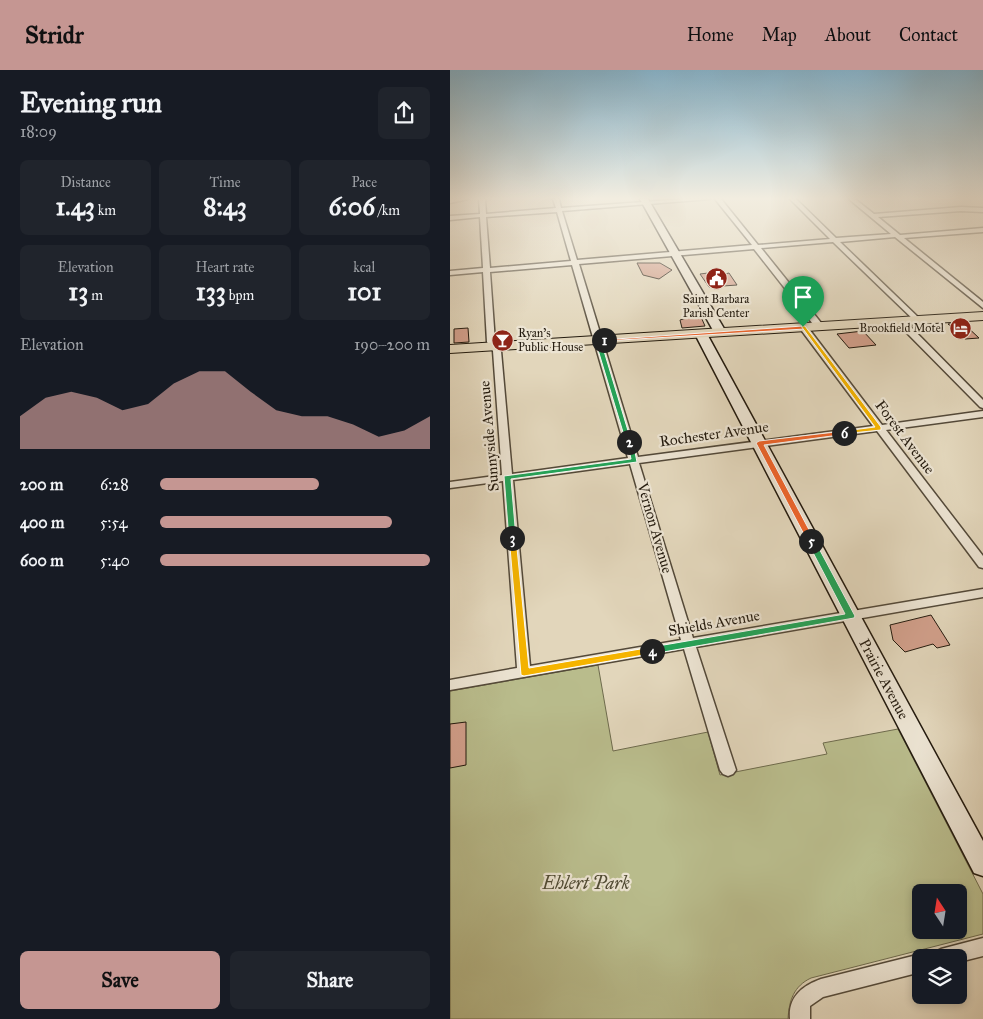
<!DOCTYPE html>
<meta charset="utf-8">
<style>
:root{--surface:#171b24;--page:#20242c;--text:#f1f3f6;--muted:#9ea1a6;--accent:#c59692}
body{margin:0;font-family:"IM FELL Great Primer",serif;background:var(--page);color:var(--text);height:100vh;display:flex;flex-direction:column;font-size:19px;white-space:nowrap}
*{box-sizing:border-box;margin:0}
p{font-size:16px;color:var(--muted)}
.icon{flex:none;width:28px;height:28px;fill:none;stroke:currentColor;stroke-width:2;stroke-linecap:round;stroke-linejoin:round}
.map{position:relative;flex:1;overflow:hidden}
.drawer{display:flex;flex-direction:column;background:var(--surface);width:450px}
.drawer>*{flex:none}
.needle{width:32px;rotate:348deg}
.buttons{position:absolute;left:462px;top:814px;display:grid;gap:10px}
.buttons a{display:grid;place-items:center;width:55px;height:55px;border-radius:8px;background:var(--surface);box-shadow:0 2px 8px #0003;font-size:25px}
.pin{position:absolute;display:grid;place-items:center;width:42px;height:42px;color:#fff;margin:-51px -21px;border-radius:50% 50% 50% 0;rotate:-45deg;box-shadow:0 0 5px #0007}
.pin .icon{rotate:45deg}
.km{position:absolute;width:25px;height:25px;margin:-12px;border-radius:50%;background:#222;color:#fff;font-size:14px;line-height:25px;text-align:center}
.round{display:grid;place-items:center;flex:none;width:52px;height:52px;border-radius:8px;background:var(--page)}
.overview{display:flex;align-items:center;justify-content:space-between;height:85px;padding:0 20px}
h1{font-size:28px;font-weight:700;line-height:38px}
.figures{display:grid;grid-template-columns:repeat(3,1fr);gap:8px;height:85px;padding:5px 20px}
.figures div{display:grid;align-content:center;border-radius:8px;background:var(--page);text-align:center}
.figures b{font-size:25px;font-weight:700}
.figures small{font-size:14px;font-weight:400}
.figures p{font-size:14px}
.chart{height:140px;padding:10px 20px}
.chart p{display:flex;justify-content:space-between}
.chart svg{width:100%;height:90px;margin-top:5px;fill:var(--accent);opacity:.7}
.primary-button{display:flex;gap:10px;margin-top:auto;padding:10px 20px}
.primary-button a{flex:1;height:58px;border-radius:8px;background:var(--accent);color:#111;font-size:20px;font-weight:700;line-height:58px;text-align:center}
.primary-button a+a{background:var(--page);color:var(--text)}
ul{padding:0 20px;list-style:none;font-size:16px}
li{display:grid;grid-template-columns:80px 60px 1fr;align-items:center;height:38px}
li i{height:12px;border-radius:6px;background:var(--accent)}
header{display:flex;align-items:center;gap:30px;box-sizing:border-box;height:70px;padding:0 25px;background:var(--accent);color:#111}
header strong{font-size:24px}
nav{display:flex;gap:28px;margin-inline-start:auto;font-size:18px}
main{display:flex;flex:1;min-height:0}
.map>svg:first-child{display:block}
.green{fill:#b9bc8c;stroke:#6e6b4d;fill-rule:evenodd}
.building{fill:#d2a08c;stroke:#231a0e}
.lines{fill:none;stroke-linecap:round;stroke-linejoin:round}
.street-casing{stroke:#534939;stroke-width:3}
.secondary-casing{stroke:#231a0e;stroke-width:3}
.primary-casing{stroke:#231a0e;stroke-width:2}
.street{fill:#ece4d3;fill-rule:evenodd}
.secondary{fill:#ece4d3;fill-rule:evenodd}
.primary{fill:#e2d6bb;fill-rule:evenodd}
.split-1{fill:#f0652b;stroke:#fff}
.split-2{fill:#22a559;stroke:#fff}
.split-3{fill:#22a559;stroke:#fff}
.split-4{fill:#f5b400;stroke:#fff}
.split-5{fill:#22a559;stroke:#fff}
.split-6{fill:#f0652b;stroke:#fff}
.split-7{fill:#f5b400;stroke:#fff}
.labels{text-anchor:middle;stroke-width:4.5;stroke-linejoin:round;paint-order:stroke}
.far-poi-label{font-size:12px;fill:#231a0e;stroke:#ece4d3}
.street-label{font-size:15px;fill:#231a0e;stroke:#ece4d3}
.near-park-label{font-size:18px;font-style:italic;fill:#504b34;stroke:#ece4d3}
</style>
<header>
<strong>Stridr</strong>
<nav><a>Home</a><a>Map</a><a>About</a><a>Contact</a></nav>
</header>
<main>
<section class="drawer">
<div class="overview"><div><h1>Evening run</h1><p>18:09</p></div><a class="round"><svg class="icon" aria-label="share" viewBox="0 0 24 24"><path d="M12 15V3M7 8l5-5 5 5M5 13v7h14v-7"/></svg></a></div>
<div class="figures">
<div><p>Distance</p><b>1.43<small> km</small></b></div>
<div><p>Time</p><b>8:43</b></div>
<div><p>Pace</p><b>6:06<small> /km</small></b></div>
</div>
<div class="figures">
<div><p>Elevation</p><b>13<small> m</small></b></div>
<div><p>Heart rate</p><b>133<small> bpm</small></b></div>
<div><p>kcal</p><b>101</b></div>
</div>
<div class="chart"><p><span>Elevation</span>190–200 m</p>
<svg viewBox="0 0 160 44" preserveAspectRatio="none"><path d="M0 44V28L10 19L20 16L30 19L40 25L50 22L60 12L70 6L80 6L90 16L100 25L110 28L120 28L130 32L140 38L150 35L160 28V44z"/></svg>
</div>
<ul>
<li><b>200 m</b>6:28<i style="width:59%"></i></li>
<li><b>400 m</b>5:54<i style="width:86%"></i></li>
<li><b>600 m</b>5:40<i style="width:100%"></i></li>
</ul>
<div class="primary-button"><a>Save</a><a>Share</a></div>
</section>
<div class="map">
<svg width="533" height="949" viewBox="0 0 533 949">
<rect width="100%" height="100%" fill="#e2d6bb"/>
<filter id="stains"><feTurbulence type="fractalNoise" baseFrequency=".004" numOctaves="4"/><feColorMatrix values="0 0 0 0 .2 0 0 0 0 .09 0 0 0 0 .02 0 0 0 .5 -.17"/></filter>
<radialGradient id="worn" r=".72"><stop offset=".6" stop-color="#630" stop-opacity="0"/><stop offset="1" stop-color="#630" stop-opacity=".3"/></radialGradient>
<path class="green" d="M148,595l15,86 95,-19 12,43 107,-21 -4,-11 75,-14 85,165v40l-172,44c-17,8 -22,22 -23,41h-338v-328zM471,822h38v38h-38z"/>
<path class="building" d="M187,193h23l12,7 -13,9 -16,-4z
M274,201l1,3 4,-1 8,12 -28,2 -9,-13z
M243,246l8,1 4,9 -23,2 -2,-8z
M513,253l16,15 -14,1 -17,-15z
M18,258l1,14 -15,1v-14z
M413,261l13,14 -27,3 -12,-14z
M481,545l19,30 -13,3 -4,-4 -28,8 -12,-12 -3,-15z
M16,652v43l-16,3v-44z"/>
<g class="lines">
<defs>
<path id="street" d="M0,129h18l-18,4z
M29,129h6l1,15 70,-6 -3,-9h6l2,9 123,-9h26l-148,12 15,49 175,-15 -37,-46h6l37,46 72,-6 -40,-40h6l40,39 55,-4 -42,-35h6l19,15 87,-7 22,1v4l-22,-1 -83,6 22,18 83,-7v4l-79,6 79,64v6l-88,-71 -55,5 79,76v4h-3l-83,-80 -72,6 61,76 1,2 -4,2h-3l-62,-79 -175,15 59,193 235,-31 -74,-99 4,-2h3l76,100 101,-14v6l-97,13 97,126v12l-4,-1 -102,-136 -238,32 54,175 290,-49v8l-287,50 40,123 -3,4 -5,2 -5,-2 -3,-4 -36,-121 -234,41v-10l67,-12 -14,-187 -53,7v-6l52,-7 -9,-124 -6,-9 -4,-70 -33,3v-4l33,-3 -3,-51 -30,3v-4l30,-2zM107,142l14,49 -81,7 -4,-51zM122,195l56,193 -116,16 -11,-123 -6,-9 -5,-70zM180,394l51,176 -151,26 -17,-186z
M447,249h6l80,81v8l-3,-1 -83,-84z
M533,868v18l-24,6v-4h-27l3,-6 6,-3z
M471,884l7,4h-7v14l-98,25 -13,9v13h-20c-2,-22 12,-33 31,-40z"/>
<path id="secondary" d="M190,129h8l78,133 -2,2 -4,1 -6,-3z
M251,261l6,3 276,507v35l-9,-3 -279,-539z"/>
<path id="primary" d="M533,242v8l-533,33v-8z"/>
</defs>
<use href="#street" class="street-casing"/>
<use href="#secondary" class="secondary-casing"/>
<use href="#primary" class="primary-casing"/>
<use href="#street" class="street"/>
<use href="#secondary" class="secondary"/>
<use href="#primary" class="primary"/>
</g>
<linearGradient id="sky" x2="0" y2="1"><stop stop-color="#87b6cf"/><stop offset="0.49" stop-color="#f2ede0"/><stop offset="1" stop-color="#f2ede0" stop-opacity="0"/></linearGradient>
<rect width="533" height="262" fill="url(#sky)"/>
<path class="split-1" d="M353,256l2,3 -201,12 -3,-1z"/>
<path class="split-2" d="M147,268l9,2 -5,1 31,103 -6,-2 -31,-102z"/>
<path class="split-3" d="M177,371l6,1 4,20 -126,17 5,59 -7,2 -5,-64 127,-17z"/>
<path class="split-4" d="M59,466l7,2 13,130 123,-21 3,1v5l-131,23 -3,-1z"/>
<path class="split-5" d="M361,468l4,3 40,75 -1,2 -202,36 -4,-1v-5l4,-1 193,-33 -38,-73z"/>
<path class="split-6" d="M394,361h3v3l-83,11 51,96 -7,1 -52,-99 3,-2z"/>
<path class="split-7" d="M351,256h4l76,101v3l-39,4v-3h2l31,-4z"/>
<defs>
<symbol id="civic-disc" viewBox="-11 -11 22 22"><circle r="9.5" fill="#8f2418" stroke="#ece4d3"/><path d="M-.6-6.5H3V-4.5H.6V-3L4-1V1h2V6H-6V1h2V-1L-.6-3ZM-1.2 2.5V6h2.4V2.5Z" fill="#fff"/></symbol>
<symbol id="hotel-disc" viewBox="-11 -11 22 22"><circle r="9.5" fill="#8f2418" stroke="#ece4d3"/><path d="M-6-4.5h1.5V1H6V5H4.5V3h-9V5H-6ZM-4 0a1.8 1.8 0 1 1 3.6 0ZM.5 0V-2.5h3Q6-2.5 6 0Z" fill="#fff"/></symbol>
<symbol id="bar-disc" viewBox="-11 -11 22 22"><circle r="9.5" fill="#8f2418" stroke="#ece4d3"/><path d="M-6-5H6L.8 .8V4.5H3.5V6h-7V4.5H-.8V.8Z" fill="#fff"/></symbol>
</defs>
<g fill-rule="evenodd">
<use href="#civic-disc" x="254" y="196" width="25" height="25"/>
<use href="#hotel-disc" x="498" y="246" width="25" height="25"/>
<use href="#bar-disc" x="40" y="258" width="25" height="25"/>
</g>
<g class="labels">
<g class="far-poi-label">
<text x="266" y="233">Saint Barbara<tspan x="266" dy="14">Parish Center</tspan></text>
<text x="494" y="262" text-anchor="end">Brookfield Motel</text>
<text x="68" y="267" text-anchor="start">Ryan's<tspan x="68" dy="14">Public House</tspan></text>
</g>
<g class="street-label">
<text transform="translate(264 364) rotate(-8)" y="5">Rochester Avenue</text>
<text transform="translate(39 366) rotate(-95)" y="5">Sunnyside Avenue</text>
<text transform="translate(455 367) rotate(53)" y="5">Forest Avenue</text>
<text transform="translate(205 458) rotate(74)" y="5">Vernon Avenue</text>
<text transform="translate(264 553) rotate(-10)" y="5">Shields Avenue</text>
<text transform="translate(434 609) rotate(62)" y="5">Prairie Avenue</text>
</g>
<g class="near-park-label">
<text x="136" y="819">Ehlert Park</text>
</g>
</g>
<rect width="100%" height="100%" filter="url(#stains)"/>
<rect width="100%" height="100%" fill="url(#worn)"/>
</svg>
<div class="buttons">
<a><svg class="needle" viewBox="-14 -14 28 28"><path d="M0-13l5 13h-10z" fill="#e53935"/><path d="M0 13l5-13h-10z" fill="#9ea1a6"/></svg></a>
<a><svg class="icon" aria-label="layers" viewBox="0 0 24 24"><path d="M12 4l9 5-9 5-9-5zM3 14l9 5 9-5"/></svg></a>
</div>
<div class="pin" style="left:353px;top:257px;background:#1e9e55"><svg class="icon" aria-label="arrive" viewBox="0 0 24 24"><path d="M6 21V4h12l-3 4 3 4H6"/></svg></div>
<b class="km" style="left:154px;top:270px">1</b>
<b class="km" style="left:179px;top:372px">2</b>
<b class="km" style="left:62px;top:468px">3</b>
<b class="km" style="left:202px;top:581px">4</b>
<b class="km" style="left:361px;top:471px">5</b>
<b class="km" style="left:394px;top:363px">6</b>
</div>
</main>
